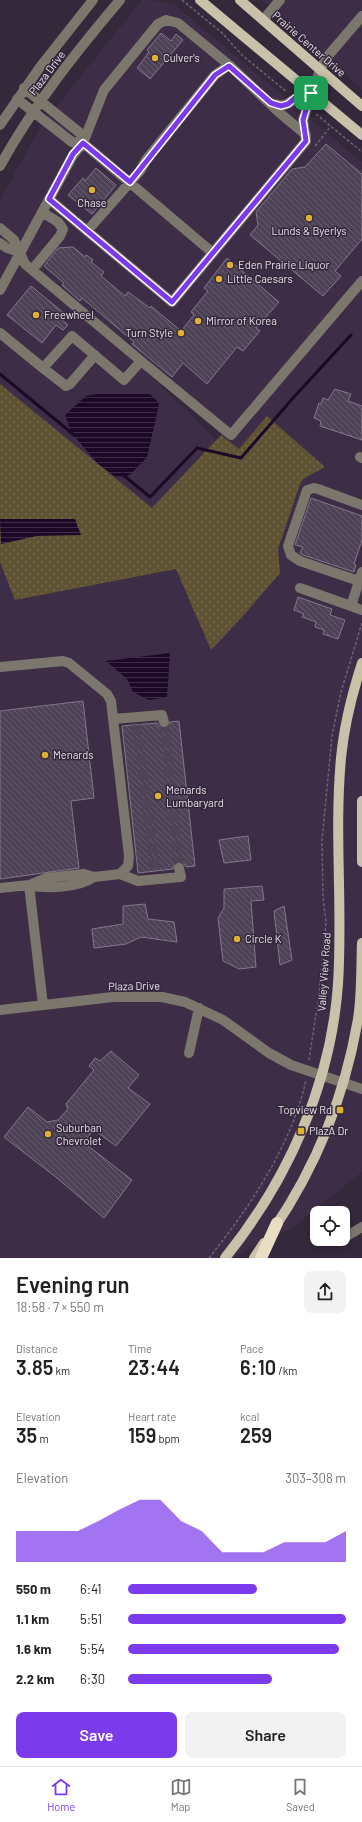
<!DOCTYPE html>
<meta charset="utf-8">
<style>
:root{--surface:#fff;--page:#f2f2f2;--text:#222;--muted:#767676;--line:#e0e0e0;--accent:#7c3aed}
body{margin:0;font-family:Barlow,sans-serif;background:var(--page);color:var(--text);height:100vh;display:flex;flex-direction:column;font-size:15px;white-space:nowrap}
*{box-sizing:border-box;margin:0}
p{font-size:13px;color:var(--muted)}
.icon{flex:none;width:22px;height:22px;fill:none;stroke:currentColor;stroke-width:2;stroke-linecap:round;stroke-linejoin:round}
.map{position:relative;height:1258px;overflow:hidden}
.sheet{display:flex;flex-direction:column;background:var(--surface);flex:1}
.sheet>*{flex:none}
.controls{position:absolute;left:310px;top:1206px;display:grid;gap:8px}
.controls a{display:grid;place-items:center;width:40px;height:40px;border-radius:8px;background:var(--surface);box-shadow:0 2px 6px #0003;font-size:20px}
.pin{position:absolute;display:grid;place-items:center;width:34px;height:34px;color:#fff;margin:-17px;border-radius:8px;box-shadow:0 2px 6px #0006}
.round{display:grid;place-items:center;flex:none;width:42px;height:42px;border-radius:8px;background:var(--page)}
.headline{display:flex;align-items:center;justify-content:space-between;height:68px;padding:0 16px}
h1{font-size:22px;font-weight:600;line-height:30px}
.stats{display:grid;grid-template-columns:repeat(3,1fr);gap:6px;height:68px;padding:4px 16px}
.stats div{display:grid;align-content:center}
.stats b{font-size:20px;font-weight:600}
.stats small{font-size:11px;font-weight:400}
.stats p{font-size:11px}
.chart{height:112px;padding:8px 16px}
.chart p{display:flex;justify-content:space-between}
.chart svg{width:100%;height:72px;margin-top:4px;fill:var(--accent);opacity:.7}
.cta{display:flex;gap:8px;margin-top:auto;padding:8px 16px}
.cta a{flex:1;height:46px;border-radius:8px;background:var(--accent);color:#fff;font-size:16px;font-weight:600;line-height:46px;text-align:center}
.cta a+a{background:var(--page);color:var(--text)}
ul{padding:0 16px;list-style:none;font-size:13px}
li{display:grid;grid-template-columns:64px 48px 1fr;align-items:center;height:30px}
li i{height:10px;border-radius:5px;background:var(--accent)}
.dock{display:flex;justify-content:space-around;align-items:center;height:56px;border-top:1px solid var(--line);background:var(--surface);font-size:11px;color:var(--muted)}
.dock a{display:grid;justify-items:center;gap:2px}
.dock .selected{color:var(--accent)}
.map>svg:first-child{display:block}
.built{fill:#3d2d46;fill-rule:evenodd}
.grass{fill:url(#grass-dots)}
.water{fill:url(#water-rules)}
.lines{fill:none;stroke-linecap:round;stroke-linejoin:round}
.stream{stroke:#1d0828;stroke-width:3}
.building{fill:url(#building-back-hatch);stroke:#84778d}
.minor-tunnel{stroke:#4f4456;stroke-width:10;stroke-dasharray:10 5;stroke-linecap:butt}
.path{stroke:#6e6475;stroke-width:1.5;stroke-dasharray:3 2;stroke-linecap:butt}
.minor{stroke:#7c776d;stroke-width:10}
.major{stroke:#cac1ab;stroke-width:10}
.highway{stroke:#e9dec4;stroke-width:12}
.route-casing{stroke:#fff;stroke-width:8}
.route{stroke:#7c3aed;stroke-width:5}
.poi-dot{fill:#deb133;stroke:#34283b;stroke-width:1.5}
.labels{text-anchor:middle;stroke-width:3;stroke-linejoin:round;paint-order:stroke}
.street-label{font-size:11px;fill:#e8e1ed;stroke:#34283b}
.poi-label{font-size:11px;fill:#e8e1ed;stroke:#34283b;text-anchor:start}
</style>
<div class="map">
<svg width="362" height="1258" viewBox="0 0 362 1258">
<defs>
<pattern id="grass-dots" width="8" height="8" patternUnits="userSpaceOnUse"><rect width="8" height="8" fill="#605334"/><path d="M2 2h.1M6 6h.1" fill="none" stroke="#776b52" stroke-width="1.8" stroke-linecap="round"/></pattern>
<pattern id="water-rules" width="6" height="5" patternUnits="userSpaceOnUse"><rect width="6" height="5" fill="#1d0828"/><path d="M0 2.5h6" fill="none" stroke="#3e2c48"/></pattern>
<pattern id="building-back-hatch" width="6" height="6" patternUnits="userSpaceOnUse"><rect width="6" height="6" fill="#4e4256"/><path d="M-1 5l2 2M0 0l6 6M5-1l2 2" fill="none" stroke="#685d6f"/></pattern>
</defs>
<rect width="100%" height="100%" fill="#34283b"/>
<path class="built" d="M142,0h10l23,5 187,157v1010l-70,56 -60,30h-232v-1057l40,-74zM154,378l85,72 -5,7 -80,-78z
M261,0h101v90z"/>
<path class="grass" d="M0,384l152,124 69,-73 18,14 28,-33 58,51 -22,12 -3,5 -22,65 2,24 -36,42 -33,35 -35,-81 -161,31 -15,-38z"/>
<path class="water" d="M97,394h53l8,8 1,3 -12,52 -15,16 -6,4 -12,-1 -17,-13 -26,-31 -6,-17 21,-19z
M0,519h75l6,16 -44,1 -36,8z
M170,653l-3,44 -18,3 -16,-8 -6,-13 -21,-18z"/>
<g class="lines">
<path class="stream" d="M0,374l74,61
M122,474l28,23 47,-49 44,10 52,-60 58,-63"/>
</g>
<path class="building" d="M161,33l10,8 5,-7 7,6 -33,39 -13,-11 12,-16 -2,-2z
M326,144l36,30v65l-27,32 6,5 -18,20 -73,-61 8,-10 -2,-13 36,-43 13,-2z
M96,168l20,17 -24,29 -24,-19 15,-17 2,3z
M73,247l12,10 1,-2 7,5 -2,2 13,10 -3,4 24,20 3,-4 22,16 1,-2 30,25 13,-16 -3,-3 17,-21 -4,-3 23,-30 52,44 -23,26 4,3 -17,20 -6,-4 -30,37 -24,-21 -11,14 -40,-33 2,-2 -52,-44 -2,3 -18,-16 2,-2 -20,-17 14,-18z
M31,286l34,28 -4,5 7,6 -5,5 -7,-5 -14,18 -35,-28z
M335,389l16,5 -3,7 14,5v34l-42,-14 1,-5 -7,-3 5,-15 2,1 2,-6 5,2z
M311,498l51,18v24l-8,24 2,1 -2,7 -51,-17 -3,-2 3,-6 -8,-2z
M298,597l34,12 -2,6 15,5 -7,19 -15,-5 1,-4 -9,-3 1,-5 -14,-5 2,-3 -10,-4z
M83,701l11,97 -23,3 8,67 -79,11v-168z
M179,721l16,145 -9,1 -3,-4 -5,-1 -4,2 -1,5 -35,4 -16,-147 35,-3 3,4 5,1 4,-2 1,-4z
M248,836l3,24 -27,3 -5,-23z
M262,886l2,14 -13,1 5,66 -17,2 -16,-8 -5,-43 6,-10v-19z
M145,904l3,15 26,3 3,20 -36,-5 -15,7 -32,4 -2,-19 31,-5v-18z
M284,906l8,54 -12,5 -6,-54z
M111,1051l28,24 -11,13 22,16 -34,42 -22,-16 -11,12 49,38 -28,38 -47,-40 -53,-41 24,-30 19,15 11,-2 10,-11 -2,-5 28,-34 -5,-4 6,-8 5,3z"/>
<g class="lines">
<path class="minor-tunnel" d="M164,722l15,146
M137,725l18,146"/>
<path class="path" d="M182,0l39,32 22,24 44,36
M316,114l46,38
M315,146l16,-20
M282,266l2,-3
M309,1060l10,-66 7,-72 -3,-25 -1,-57 10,-104 9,-44 21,-69
M209,1258c41,-51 83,-114 97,-178"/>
<path class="minor" d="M263,20l17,-20
M24,88l56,45 3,10 130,110
M17,99l55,43 11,1
M271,103c13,4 13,3 24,-4 4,-3 11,-4 16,-6
M0,125l40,-58 53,-67
M0,166c33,-60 76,-114 120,-166
M49,199l123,103 134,-161 -3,-21 17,-50 7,-13 35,-41
M0,228l14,12 11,24 116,97
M87,231l53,-60 6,-11 69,-85 14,-10
M0,243l7,5 13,4
M32,270l28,-34 3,-7 -5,-7 -16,-10
M0,290l73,-135 10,-12 21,-53 54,-66 8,-4 12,3 51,42 52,49 25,21
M0,333l43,35 29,-32 52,44 17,-19 90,74 131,-154
M43,368l23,18 4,-2 25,-29
M360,457l2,1
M362,572l-11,34 11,4
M359,581l-59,-20 -9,-6 -3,-9 19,-56 7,-2 4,1 44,16
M300,588l51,18
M0,667l63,-6 6,2 38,31 4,7 18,155 -1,10 -8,8 -26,3 -10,-3 -38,4 -17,7 -29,3
M113,719l49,-4 2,7
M120,874l18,7 43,-4 -2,-9
M29,885l14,120
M29,885c20,4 48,3 65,-8
M0,1010l113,-13h49l23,5 38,18 46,33 22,12 71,24
M189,1053l10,-45
M347,1236l15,-9"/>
<path class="major" d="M200,0l162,135
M240,0l122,106
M362,801v61
M273,1230c43,-63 72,-135 85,-211 4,-25 3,-51 4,-76
M225,1258c63,-78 106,-174 113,-274 5,-75 -4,-151 3,-226 3,-32 11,-64 21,-95
M254,1258l10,-15"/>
<path class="highway" d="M261,1258l16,-35"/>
</g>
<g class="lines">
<defs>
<path id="route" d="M229,66l42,37 10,3 7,-2 7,-6 16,-5 -8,27 3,21 -134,161 -123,-103 24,-45 10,-11 47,39 85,-107z"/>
</defs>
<use href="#route" class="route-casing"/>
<use href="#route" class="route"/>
</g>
<g class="poi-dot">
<circle cx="155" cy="58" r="4"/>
<circle cx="92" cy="190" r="4"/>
<circle cx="309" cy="218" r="4"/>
<circle cx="230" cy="265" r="4"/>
<circle cx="219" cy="279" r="4"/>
<circle cx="36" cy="315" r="4"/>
<circle cx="198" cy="321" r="4"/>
<circle cx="181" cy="333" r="4"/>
<circle cx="45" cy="755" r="4"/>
<circle cx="158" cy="796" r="4"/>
<circle cx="237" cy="939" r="4"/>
<rect x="336" y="1106" width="8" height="8" rx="2"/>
<rect x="297" y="1127" width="8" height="8" rx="2"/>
<circle cx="48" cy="1134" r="4"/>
</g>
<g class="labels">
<g class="street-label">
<text transform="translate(309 44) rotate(41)" y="4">Prairie Center Drive</text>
<text transform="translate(47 73) rotate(-53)" y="4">Plaza Drive</text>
<text transform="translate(324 972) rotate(-86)" y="4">Valley View Road</text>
<text transform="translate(134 986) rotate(-1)" y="4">Plaza Drive</text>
</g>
<g class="poi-label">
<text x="163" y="62">Culver's</text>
<text x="92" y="207" text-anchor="middle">Chase</text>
<text x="309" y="235" text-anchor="middle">Lunds &amp; Byerlys</text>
<text x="238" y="269">Eden Prairie Liquor</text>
<text x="227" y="283">Little Caesars</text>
<text x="44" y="319">Freewheel</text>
<text x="206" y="325">Mirror of Korea</text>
<text x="173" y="337" text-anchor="end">Turn Style</text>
<text x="53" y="759">Menards</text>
<text x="166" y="794">Menards<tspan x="166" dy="13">Lumbaryard</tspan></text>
<text x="245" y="943">Circle K</text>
<text x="332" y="1114" text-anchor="end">Topview Rd</text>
<text x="56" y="1132">Suburban<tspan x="56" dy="13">Chevrolet</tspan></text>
<text x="309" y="1135">PlazA Dr</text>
</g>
</g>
</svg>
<div class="controls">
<a><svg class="icon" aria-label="locate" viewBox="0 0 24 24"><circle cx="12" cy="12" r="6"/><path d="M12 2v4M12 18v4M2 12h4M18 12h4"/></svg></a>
</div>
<div class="pin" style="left:311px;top:93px;background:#1e9e55"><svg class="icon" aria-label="arrive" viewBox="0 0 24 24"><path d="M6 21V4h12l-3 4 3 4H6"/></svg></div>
</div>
<section class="sheet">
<div class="headline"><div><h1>Evening run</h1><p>18:58 · 7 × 550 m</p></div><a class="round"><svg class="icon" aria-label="share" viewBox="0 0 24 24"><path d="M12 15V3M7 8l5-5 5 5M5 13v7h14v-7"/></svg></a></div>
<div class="stats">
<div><p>Distance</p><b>3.85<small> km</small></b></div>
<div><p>Time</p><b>23:44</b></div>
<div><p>Pace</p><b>6:10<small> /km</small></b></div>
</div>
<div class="stats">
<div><p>Elevation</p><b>35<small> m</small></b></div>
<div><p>Heart rate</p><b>159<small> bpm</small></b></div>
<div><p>kcal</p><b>259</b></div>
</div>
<div class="chart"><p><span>Elevation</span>303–308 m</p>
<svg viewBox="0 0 160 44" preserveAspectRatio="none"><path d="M0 44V25L10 25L20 25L30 25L40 19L50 12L60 6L70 6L80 19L90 25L100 38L110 38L120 38L130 32L140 32L150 32L160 25V44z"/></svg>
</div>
<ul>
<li><b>550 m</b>6:41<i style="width:59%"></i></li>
<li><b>1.1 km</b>5:51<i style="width:100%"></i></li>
<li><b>1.6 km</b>5:54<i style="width:97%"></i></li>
<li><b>2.2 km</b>6:30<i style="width:66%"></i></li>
</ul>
<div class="cta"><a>Save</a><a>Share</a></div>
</section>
<nav class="dock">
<a class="selected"><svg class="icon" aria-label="home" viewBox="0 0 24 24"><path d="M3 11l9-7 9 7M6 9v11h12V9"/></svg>Home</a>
<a><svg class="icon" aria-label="map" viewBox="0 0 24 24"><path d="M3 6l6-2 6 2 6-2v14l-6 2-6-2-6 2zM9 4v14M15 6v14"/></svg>Map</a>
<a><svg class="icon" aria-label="saved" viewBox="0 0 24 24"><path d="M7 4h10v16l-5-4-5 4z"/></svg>Saved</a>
</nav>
